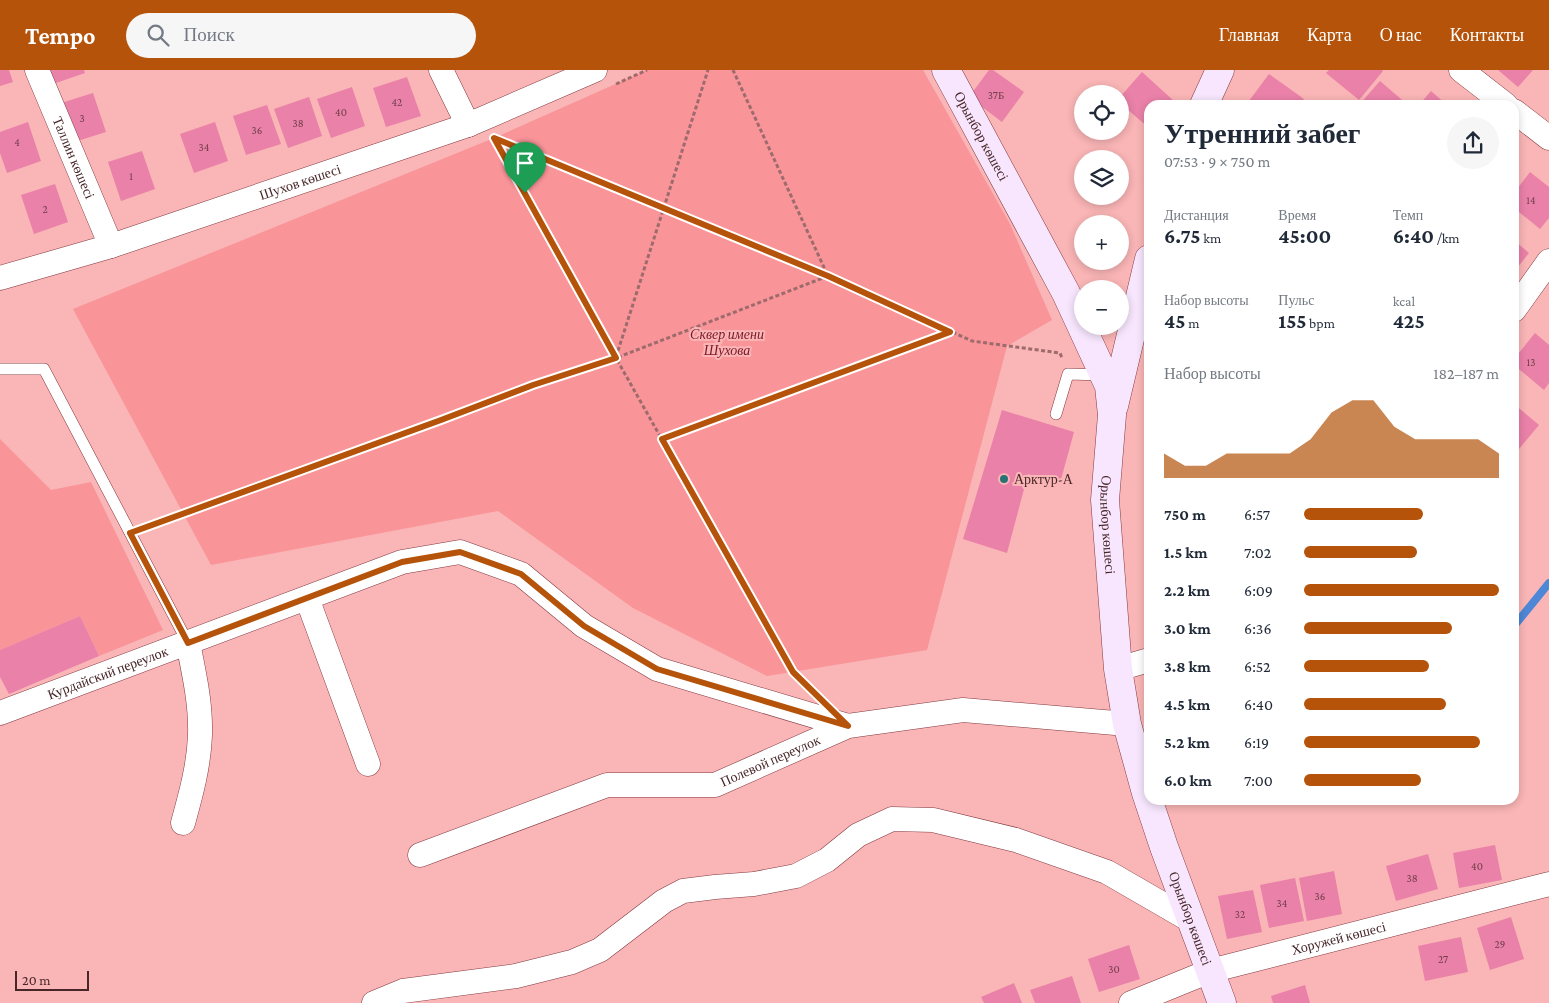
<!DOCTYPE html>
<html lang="ru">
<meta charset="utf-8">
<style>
:root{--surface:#fff;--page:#f6f6f7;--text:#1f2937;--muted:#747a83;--accent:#b45309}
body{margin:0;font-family:"Crimson Pro",serif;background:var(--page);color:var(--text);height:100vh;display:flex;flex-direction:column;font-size:19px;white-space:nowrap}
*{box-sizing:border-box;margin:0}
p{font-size:16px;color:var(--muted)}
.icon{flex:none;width:28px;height:28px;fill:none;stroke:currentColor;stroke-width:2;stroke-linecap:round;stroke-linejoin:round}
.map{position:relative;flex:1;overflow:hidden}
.sheet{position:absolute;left:1144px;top:30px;width:375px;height:705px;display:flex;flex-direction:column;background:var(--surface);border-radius:15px;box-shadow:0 2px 8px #0003}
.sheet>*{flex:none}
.buttons{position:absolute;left:1074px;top:15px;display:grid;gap:10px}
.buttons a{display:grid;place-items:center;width:55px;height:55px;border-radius:50%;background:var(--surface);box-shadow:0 2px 8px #0003;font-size:25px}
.scale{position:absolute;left:15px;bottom:12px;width:74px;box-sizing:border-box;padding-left:5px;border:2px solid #482628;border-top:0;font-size:14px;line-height:18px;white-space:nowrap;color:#482628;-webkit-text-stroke:4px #fab5b6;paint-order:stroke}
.pin{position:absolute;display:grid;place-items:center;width:42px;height:42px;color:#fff;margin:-51px -21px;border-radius:50% 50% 50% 0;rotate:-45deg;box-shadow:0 0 5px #0007}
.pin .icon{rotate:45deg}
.round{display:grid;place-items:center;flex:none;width:52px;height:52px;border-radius:26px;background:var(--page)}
.headline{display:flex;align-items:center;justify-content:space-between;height:85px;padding:0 20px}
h1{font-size:28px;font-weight:700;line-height:38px}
.stats{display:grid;grid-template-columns:repeat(3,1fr);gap:8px;height:85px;padding:5px 20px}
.stats div{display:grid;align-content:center}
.stats b{font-size:21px;font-weight:700}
.stats small{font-size:14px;font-weight:400}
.stats p{font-size:14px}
.chart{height:140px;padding:10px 20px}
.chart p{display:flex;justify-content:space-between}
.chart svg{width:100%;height:90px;margin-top:5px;fill:var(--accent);opacity:.7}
ul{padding:0 20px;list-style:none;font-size:16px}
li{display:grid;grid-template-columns:80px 60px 1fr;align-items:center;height:38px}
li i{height:12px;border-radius:6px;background:var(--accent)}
header{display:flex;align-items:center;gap:30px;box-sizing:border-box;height:70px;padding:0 25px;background:var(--accent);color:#fff}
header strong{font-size:24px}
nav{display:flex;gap:28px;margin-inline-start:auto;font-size:18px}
.search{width:350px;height:45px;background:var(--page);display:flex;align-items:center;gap:12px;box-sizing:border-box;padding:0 18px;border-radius:28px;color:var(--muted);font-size:19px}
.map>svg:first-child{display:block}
.green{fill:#f99499}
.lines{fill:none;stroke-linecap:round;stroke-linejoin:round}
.stream{stroke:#4e87d6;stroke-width:8}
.building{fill:#ea81a8}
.lane-casing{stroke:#82393f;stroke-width:12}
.street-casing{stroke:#82393f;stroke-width:25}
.secondary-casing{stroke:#82393f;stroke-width:29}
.path{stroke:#9e6b6d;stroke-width:3;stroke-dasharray:4 2.5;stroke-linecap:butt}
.lane{stroke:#fff;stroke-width:11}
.street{stroke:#fff;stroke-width:24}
.secondary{stroke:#f7e6fd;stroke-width:28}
.route-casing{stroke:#fff;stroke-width:10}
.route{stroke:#b45309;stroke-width:6}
.poi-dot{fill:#287274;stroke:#fab5b6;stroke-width:2}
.labels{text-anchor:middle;stroke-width:4;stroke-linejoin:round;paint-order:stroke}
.number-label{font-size:11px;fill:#703d48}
.street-label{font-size:14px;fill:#482628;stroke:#fab5b6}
.park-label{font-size:14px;font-style:italic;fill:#7a1828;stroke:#fab5b6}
.poi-label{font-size:14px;fill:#482628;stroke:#fab5b6;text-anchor:start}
</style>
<header>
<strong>Tempo</strong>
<div class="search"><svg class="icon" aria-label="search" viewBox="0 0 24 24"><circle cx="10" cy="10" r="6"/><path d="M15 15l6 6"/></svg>Поиск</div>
<nav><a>Главная</a><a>Карта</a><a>О нас</a><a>Контакты</a></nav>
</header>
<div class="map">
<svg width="1549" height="933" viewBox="0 0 1549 933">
<rect width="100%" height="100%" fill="#fab5b6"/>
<path class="green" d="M647,0h276l87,154 42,96 -45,26 -80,304 -160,26 -134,-68 -135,-97 -287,54 -138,-256 421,-171z
M0,369l51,51 40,-8 72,148 -64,26 -19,-40 -80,34z"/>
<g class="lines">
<path class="stream" d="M1514,556l35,-43"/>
</g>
<path class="building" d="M0,0h9l4,12 -13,4z
M45,0h39l1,3 -35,12z
M989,0h4l31,22 -22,30 -33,-25z
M1329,0h53l1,1 -24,29 -33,-27z
M1498,0h35l-15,17z
M1142,2l32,29 -4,4h-21v23l-29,-25v-6z
M1269,4l35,25 -5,6h-53z
M407,7l14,39 -35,11 -13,-39z
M1380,11l28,24h-49z
M352,17l13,39 -34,12 -14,-39z
M1431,21l16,14h-28z
M93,23l13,39 -35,11 -13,-39z
M309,27l13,39 -34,12 -14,-39z
M267,35l14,39 -35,11 -13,-39z
M28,52l13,39 -34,12 -7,-20v-21z
M215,52l13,39 -34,12 -14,-39z
M142,81l13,38 -34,12 -13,-39z
M1530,102l19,15v31l-9,11 -26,-21v-15z
M55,114l13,38 -34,12 -13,-39z
M1514,170l15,13 -15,19z
M1535,263l14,12v38l-5,7 -30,-25v-6z
M1514,334l25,21 -25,30z
M1002,340l72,22 -14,51 -32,-9 -21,79 -44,-14z
M80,546l19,40 -90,38 -9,-17v-27z
M1495,775l7,35 -43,8 -6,-35z
M1428,784l10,35 -42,12 -10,-35z
M1334,801l8,43 -35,7 -8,-43z
M1295,808l9,43 -35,7 -9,-43z
M1253,820l9,42 -35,7 -9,-43z
M1511,847l13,42 -34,11 -13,-42z
M1461,867l7,35 -43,9 -7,-35z
M1129,875l11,34 -41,13 -11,-33z
M1072,906l9,27h-46l-5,-13z
M1014,913l8,20h-38l-3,-6z
M1305,915l5,18h-37l-2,-7z"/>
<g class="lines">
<defs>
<path id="lane" d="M0,299h44l144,274
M1056,344l12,-40 35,1"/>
<g id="street">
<path id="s1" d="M37,0l74,176"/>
<path d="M441,0l27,55"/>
<path d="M1461,0l45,35"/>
<path d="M1514,41l35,27"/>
<path id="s2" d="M0,208l111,-32 357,-121 127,-55"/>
<path d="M1514,240l35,-49"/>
<path d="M307,528l61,166"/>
<path d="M1118,599l31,-9"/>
<path id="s3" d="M0,643l402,-151 58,-10 61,22 63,52 73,43 191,57"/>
<path d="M183,753c8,-29 16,-58 17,-88 1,-31 -6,-62 -12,-92"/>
<path id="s4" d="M420,785l187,-70h108l133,-59 115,-16 164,14"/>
<path d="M374,933l29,-12 113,-15 56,-14 28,-12 64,-49 19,-10 32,-4 39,-3 42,-8 31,-16 31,-25 34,-16 41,1 83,20 91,32 83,48"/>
<path id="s5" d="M1131,933l79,-32 339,-87"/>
</g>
<g id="secondary">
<path id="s6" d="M946,0l120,223 43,93 3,29 -7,85 13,169 9,55 19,69 18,54 58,156"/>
<path d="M1204,35l16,-35"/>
<path d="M1114,336l35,-147"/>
</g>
</defs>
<use href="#lane" class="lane-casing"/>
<use href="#street" class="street-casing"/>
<use href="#secondary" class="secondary-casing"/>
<path class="path" d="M616,14l31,-14
M495,68l121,220 177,314 18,17
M498,69l330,137 144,65 88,12 2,5
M616,287l92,-287
M662,369l287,-107
M147,457l294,-107 92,-35 83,-27 212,-82 -95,-206"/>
<use href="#lane" class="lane"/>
<use href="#street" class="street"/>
<use href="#secondary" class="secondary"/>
</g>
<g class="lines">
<defs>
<path id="route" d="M494,68l334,138 122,56 -288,107 131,233 55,54 -191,-57 -73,-43 -63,-52 -61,-22 -58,10 -214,81 -58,-110 311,-113 92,-35 83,-27z"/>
</defs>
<use href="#route" class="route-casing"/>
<use href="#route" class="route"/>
</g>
<circle class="poi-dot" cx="1004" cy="409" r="5"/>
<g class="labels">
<g class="number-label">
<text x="996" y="29">37Б</text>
<text x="397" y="36">42</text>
<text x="341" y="46">40</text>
<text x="82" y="52">3</text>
<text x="298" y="57">38</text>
<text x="257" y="64">36</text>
<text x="17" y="76">4</text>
<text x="204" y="81">34</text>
<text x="131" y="110">1</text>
<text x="1531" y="134">14</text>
<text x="45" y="143">2</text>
<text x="1531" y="296">13</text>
<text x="1477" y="800">40</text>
<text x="1412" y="812">38</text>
<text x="1320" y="830">36</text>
<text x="1282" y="837">34</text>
<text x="1240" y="848">32</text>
<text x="1500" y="878">29</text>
<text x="1443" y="893">27</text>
<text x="1114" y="903">30</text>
</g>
<g class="street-label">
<text dy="5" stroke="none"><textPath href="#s6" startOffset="75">Орынбор көшесі</textPath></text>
<text dy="5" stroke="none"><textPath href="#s1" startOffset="95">Таллин көшесі</textPath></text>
<text dy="5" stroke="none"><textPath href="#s2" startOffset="315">Шухов көшесі</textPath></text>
<text dy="5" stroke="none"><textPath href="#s6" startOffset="495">Орынбор көшесі</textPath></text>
<text dy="5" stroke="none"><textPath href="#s3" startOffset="115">Курдайский переулок</textPath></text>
<text dy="5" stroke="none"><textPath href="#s4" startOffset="368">Полевой переулок</textPath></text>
<text dy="5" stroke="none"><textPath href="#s6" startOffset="900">Орынбор көшесі</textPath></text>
<text dy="5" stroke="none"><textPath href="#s5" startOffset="218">Хоружей көшесі</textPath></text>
</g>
<g class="park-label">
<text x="727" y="269">Сквер имени<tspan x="727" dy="16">Шухова</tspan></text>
</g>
<g class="poi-label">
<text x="1014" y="414">Арктур-А</text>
</g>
</g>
</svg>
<div class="buttons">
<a><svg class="icon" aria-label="locate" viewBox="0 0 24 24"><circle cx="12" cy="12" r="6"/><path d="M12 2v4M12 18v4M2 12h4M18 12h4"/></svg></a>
<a><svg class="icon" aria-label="layers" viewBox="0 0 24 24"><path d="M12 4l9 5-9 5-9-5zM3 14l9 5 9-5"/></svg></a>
<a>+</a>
<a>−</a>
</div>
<div class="scale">20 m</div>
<div class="pin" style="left:525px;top:123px;background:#1e9e55"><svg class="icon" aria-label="arrive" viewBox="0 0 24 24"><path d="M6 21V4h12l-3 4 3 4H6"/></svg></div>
<section class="sheet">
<div class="headline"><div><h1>Утренний забег</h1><p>07:53 · 9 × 750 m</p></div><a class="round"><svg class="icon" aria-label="share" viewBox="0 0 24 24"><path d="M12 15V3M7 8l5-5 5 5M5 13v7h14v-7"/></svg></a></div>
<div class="stats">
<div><p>Дистанция</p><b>6.75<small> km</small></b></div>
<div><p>Время</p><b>45:00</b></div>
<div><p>Темп</p><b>6:40<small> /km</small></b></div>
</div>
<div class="stats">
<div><p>Набор высоты</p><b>45<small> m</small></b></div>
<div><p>Пульс</p><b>155<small> bpm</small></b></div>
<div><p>kcal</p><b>425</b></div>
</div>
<div class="chart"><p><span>Набор высоты</span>182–187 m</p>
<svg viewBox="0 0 160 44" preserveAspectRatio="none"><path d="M0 44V32L10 38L20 38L30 32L40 32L50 32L60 32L70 25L80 12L90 6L100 6L110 19L120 25L130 25L140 25L150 25L160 32V44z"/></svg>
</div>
<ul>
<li><b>750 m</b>6:57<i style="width:61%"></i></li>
<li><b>1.5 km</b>7:02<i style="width:58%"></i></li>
<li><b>2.2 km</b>6:09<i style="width:100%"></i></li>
<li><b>3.0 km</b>6:36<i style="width:76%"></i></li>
<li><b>3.8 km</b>6:52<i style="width:64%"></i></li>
<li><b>4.5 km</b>6:40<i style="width:73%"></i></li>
<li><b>5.2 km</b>6:19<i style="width:90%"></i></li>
<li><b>6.0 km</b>7:00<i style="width:60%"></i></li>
</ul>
</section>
</div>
